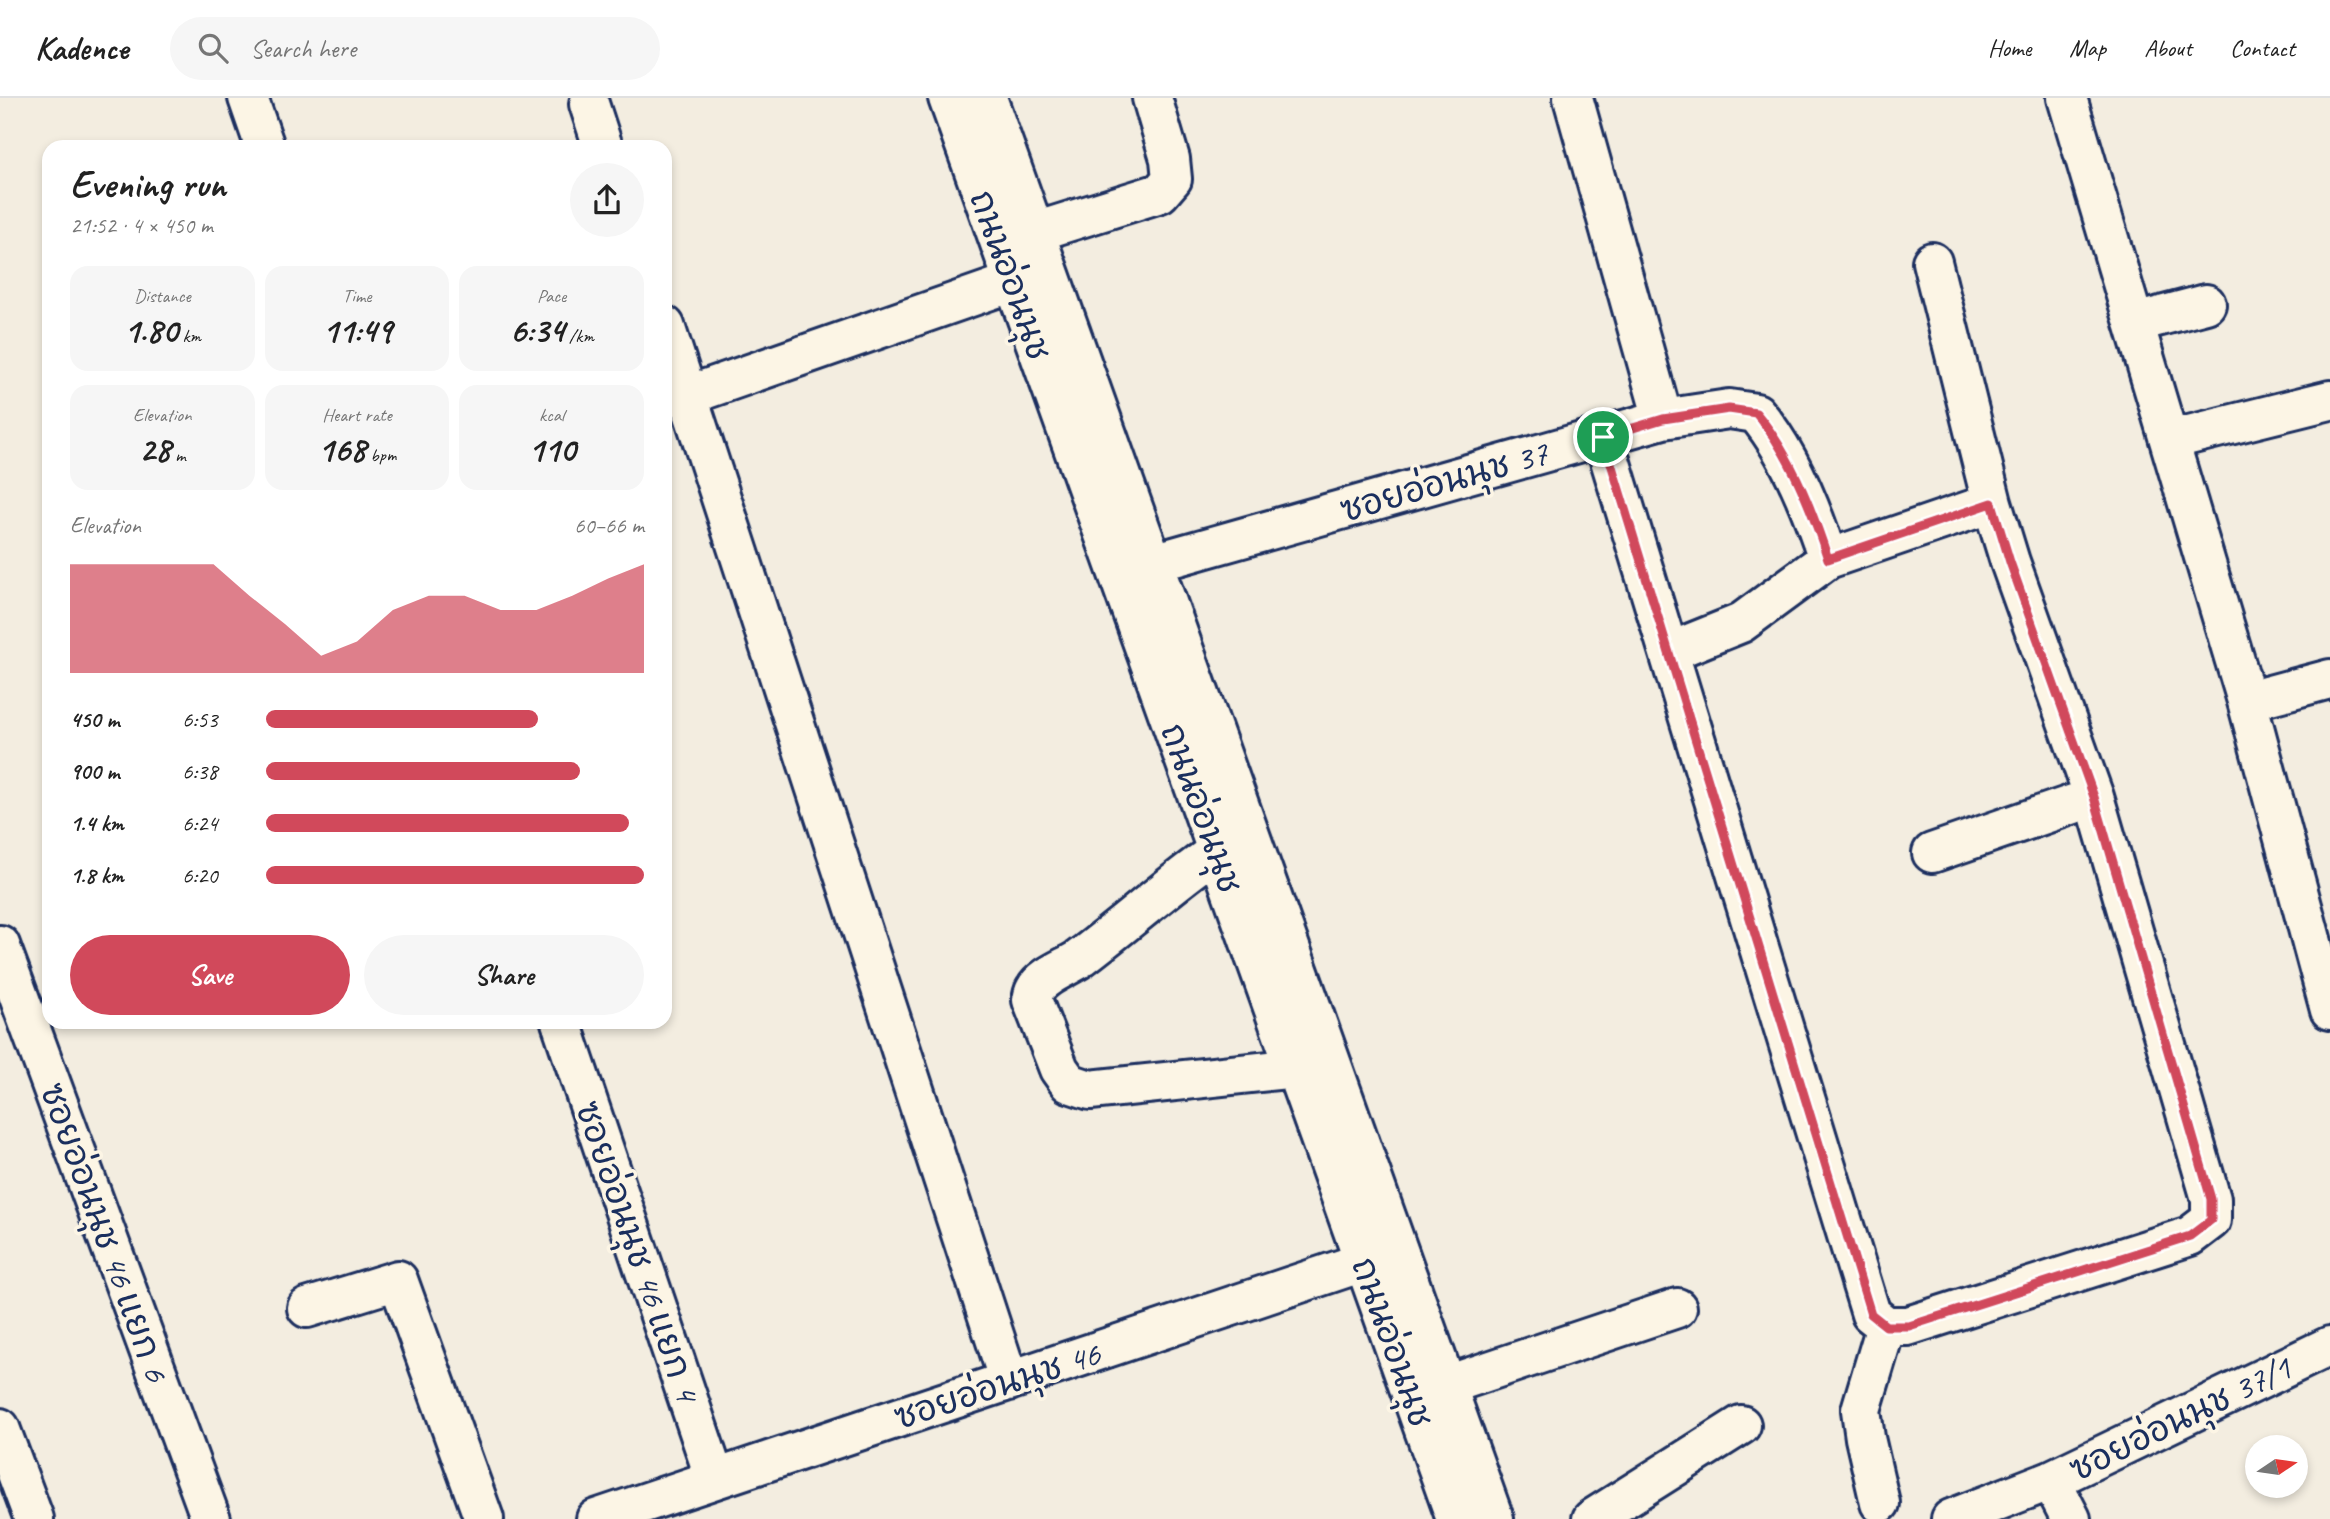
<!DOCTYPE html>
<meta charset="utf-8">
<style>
:root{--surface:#fff;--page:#f6f6f6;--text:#222;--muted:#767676;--line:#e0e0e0;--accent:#d1495b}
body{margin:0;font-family:Caveat,"Playpen Sans Thai",sans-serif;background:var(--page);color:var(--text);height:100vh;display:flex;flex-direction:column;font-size:26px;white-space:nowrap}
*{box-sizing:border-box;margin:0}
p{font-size:23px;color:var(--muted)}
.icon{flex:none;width:38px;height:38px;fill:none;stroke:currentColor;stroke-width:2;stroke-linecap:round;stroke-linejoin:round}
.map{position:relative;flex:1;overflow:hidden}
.sheet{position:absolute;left:42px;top:42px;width:630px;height:889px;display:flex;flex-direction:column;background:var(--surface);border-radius:21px;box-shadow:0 4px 10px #0003}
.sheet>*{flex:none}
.needle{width:46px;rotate:77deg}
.fabs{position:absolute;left:2245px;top:1337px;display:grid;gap:14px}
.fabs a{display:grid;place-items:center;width:63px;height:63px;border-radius:50%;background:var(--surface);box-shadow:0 4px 10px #0003;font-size:35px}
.pin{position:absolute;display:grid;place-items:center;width:60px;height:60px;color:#fff;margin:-30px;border:4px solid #fff;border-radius:50%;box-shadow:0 2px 7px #0007}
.round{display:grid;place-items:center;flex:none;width:74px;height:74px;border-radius:37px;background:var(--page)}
.head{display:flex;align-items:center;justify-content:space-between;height:119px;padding:0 28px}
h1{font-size:38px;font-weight:600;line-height:52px}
.figures{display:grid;grid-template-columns:repeat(3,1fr);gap:10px;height:119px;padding:7px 28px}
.figures div{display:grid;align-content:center;border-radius:18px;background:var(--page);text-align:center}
.figures b{font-size:35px;font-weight:600}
.figures small{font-size:19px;font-weight:400}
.figures p{font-size:19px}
.chart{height:196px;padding:14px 28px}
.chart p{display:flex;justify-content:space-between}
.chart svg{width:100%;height:126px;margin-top:7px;fill:var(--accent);opacity:.7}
.primary-button{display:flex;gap:14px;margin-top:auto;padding:14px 28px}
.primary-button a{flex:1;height:80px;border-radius:42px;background:var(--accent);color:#fff;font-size:28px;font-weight:600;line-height:80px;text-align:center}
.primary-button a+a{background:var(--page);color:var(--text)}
ul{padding:0 28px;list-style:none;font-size:23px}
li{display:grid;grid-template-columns:112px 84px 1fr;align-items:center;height:52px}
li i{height:18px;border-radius:9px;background:var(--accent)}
header{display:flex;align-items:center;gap:42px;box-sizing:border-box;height:98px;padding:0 35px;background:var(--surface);border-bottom:2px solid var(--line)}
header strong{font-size:33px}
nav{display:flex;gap:38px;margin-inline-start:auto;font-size:24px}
.search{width:490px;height:63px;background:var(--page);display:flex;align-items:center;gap:18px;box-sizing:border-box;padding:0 24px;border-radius:38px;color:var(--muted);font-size:26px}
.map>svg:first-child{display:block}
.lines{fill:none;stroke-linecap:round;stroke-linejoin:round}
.minor-casing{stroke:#1b2f5e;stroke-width:44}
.major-casing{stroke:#1b2f5e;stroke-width:44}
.minor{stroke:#fcf5e5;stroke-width:38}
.major{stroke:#fcf5e5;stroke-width:38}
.route-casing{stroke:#fff;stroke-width:14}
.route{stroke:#d1495b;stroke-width:9}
.labels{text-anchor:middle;stroke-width:7;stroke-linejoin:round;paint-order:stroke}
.street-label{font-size:35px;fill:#1b2f5e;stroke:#fcf5e5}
</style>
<header>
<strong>Kadence</strong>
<div class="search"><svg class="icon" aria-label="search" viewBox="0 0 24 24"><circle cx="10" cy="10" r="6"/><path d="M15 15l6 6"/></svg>Search here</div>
<nav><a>Home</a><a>Map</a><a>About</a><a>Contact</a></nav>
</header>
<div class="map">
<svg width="2330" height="1421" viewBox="0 0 2330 1421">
<rect width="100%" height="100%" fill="#f3ede0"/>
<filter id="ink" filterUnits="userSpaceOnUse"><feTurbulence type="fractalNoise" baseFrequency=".0143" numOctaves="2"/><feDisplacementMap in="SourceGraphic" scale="14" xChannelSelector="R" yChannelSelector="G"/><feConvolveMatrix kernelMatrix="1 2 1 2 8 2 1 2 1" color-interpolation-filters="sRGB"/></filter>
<g filter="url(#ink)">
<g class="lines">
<defs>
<path id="minor" d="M248,0l17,49
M1573,0l90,321
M2067,0l180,603 83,309
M589,6l14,43
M1035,134l125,-39 12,-14 -2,-20 -18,-61
M1932,164l60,241
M2134,225l72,-19
M665,228l344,1055
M689,297l324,-113
M2169,342l161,-40
M1153,465l510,-144 66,-10 27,4c34,40 56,96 72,146l164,-56 18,59 84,235 117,402v21l-21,16 -282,90h-22l-15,-12 -268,-877
M1669,554l72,-29 87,-64
M2247,603l83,-22
M1244,735c-59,37 -109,84 -165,126 -13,9 -36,16 -44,31 -2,3 -2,7 -3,10l27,69 10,14 21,7 235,-25
M1932,755l162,-56
M0,847l211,574
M561,924l154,457
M307,1210l91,-28 86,239
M1447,1287l230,-77
M0,1330l34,91
M2051,1382l20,39
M1880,1405l-15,-65 -4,-28 25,-84
M596,1421l800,-268
M1592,1421l149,-94
M1951,1421l100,-39 279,-134"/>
<path id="major" d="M948,0l508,1421
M987,0l507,1421"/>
</defs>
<use href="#minor" class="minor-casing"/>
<use href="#major" class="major-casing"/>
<use href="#minor" class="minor"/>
<use href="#major" class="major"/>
</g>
</g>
<g class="lines" filter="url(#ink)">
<defs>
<path id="route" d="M1729,311l27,4c34,40 56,96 72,146l164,-56 18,59 84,235 117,402v21l-21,16 -281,90h-23l-15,-12 -268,-877 60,-18z"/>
</defs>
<use href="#route" class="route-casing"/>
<use href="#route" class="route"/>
</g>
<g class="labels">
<g class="street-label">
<text transform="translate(1011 177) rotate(70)" y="12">ถนนอ่อนนุช</text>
<text transform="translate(1444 383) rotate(-16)" y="12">ซอยอ่อนนุช 37</text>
<text transform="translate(1202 710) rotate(70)" y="12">ถนนอ่อนนุช</text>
<text transform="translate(105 1134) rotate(70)" y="12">ซอยอ่อนนุช 46 แยก 6</text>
<text transform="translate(638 1153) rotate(71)" y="12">ซอยอ่อนนุช 46 แยก 4</text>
<text transform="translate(1393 1244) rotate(70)" y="12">ถนนอ่อนนุช</text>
<text transform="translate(997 1287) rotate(-18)" y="12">ซอยอ่อนนุช 46</text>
<text transform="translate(2180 1320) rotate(-26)" y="12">ซอยอ่อนนุช 37/1</text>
</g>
</g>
</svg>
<div class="fabs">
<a><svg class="needle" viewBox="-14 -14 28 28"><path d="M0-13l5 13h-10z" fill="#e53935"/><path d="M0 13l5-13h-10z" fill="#767676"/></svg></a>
</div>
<div class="pin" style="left:1603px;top:339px;background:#1e9e55"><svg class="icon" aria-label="arrive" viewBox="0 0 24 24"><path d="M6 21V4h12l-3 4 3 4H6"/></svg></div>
<section class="sheet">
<div class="head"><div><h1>Evening run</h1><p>21:52 · 4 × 450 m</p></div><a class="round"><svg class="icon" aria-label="share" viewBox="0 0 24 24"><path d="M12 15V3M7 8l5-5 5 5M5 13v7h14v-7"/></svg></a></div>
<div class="figures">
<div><p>Distance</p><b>1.80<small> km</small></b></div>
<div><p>Time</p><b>11:49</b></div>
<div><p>Pace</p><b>6:34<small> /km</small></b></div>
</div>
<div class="figures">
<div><p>Elevation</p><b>28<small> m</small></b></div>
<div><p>Heart rate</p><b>168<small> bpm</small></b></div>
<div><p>kcal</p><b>110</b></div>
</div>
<div class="chart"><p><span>Elevation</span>60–66 m</p>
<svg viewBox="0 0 160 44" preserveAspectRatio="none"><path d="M0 44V6L10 6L20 6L30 6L40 6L50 17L60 27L70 38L80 33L90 22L100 17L110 17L120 22L130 22L140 17L150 11L160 6V44z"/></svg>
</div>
<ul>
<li><b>450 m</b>6:53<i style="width:72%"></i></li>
<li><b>900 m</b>6:38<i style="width:83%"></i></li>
<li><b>1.4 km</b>6:24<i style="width:96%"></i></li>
<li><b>1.8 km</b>6:20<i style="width:100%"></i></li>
</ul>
<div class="primary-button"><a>Save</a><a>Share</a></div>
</section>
</div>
